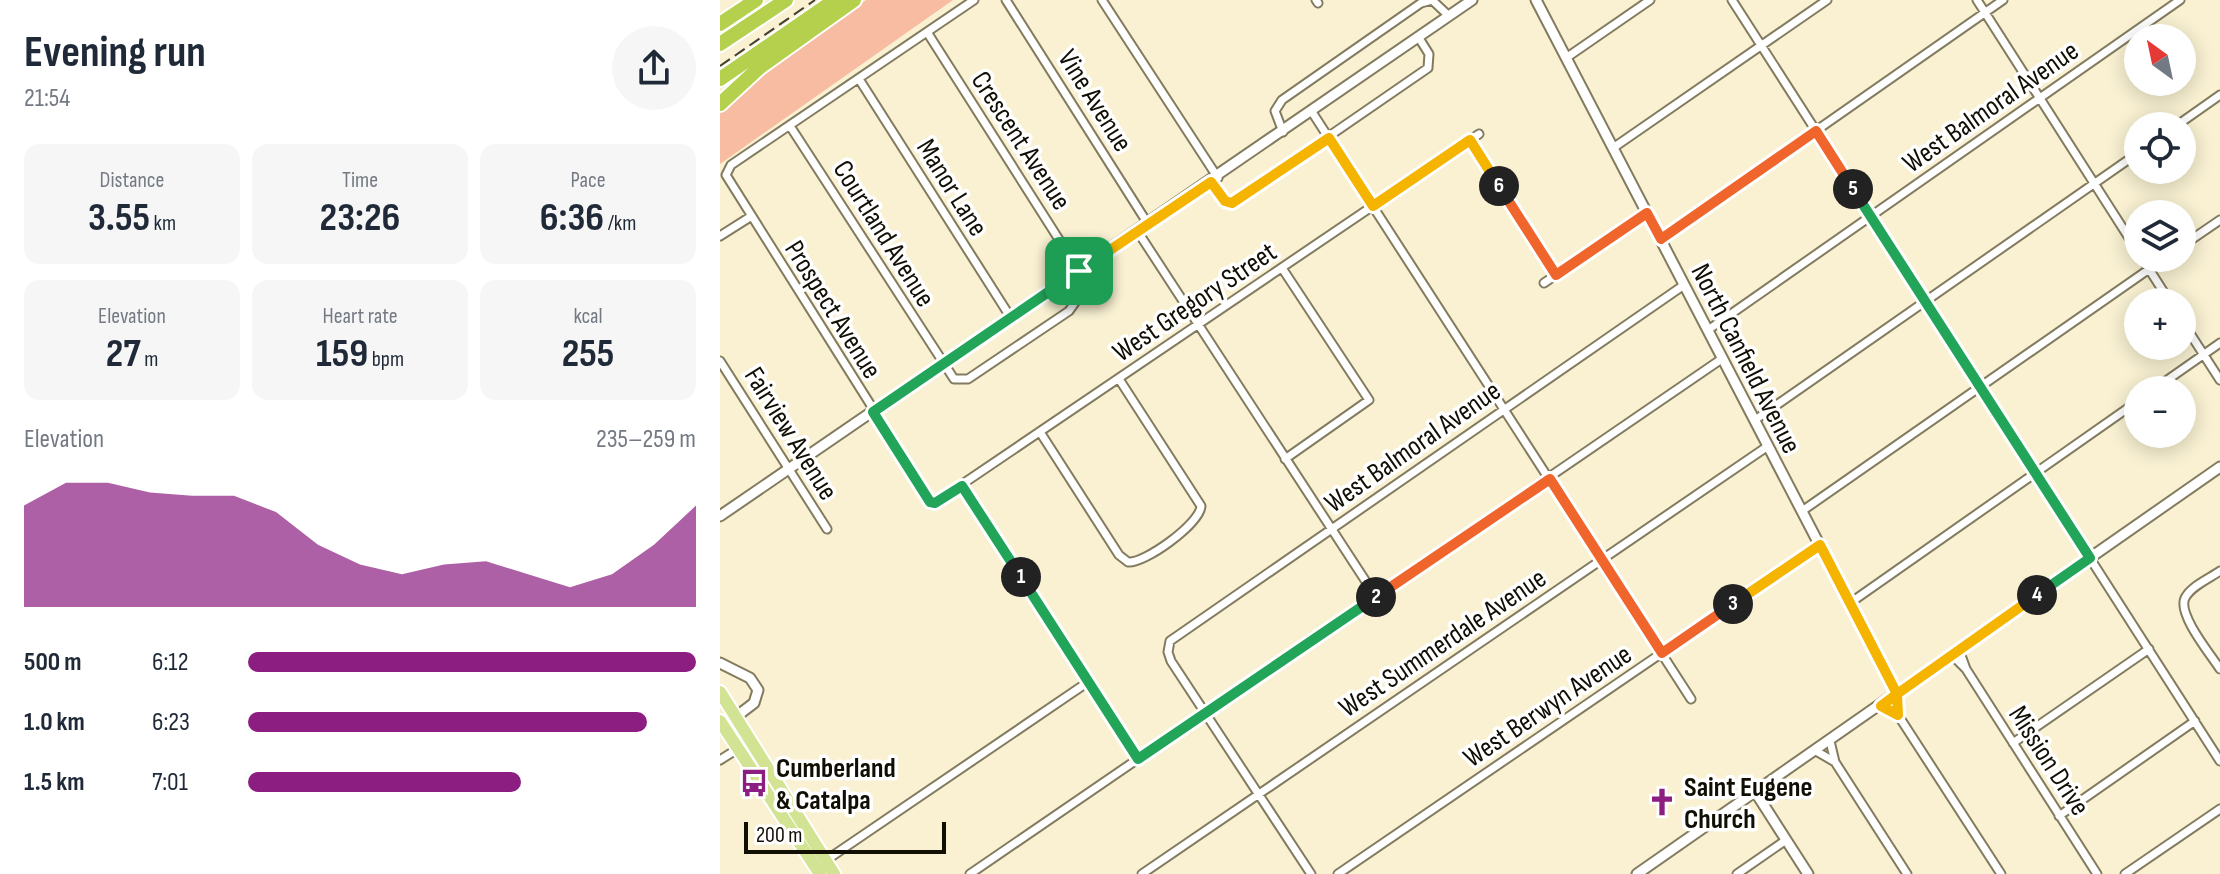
<!DOCTYPE html>
<meta charset="utf-8">
<style>
:root{--surface:#fff;--page:#f6f6f7;--text:#1f2937;--muted:#747a83;--accent:#8c1e81}
body{margin:0;font-family:"Sofia Sans Condensed",sans-serif;background:var(--page);color:var(--text);height:100vh;display:flex;flex-direction:column;font-size:30px;white-space:nowrap}
*{box-sizing:border-box;margin:0}
p{font-size:26px;color:var(--muted)}
.icon{flex:none;width:44px;height:44px;fill:none;stroke:currentColor;stroke-width:2;stroke-linecap:round;stroke-linejoin:round}
.map{position:relative;flex:1;overflow:hidden}
.panel{display:flex;flex-direction:column;background:var(--surface);width:720px}
.panel>*{flex:none}
.needle{width:52px;rotate:327deg}
.controls{position:absolute;left:1404px;top:24px;display:grid;gap:16px}
.controls a{display:grid;place-items:center;width:72px;height:72px;border-radius:50%;background:var(--surface);box-shadow:0 4px 20px #0003;font-size:40px}
.scale{position:absolute;left:24px;bottom:20px;width:202px;box-sizing:border-box;padding-left:8px;border:4px solid #110e04;border-top:0;font-size:22px;line-height:28px;white-space:nowrap;color:#110e04;-webkit-text-stroke:6px #fff;paint-order:stroke}
.pin{position:absolute;display:grid;place-items:center;width:68px;height:68px;color:#fff;margin:-34px;border-radius:16px;box-shadow:0 4px 12px #0006}
.km{position:absolute;width:40px;height:40px;margin:-20px;border-radius:50%;background:#222;color:#fff;font-size:22px;line-height:40px;text-align:center}
.round{display:grid;place-items:center;flex:none;width:84px;height:84px;border-radius:42px;background:var(--page)}
.overview{display:flex;align-items:center;justify-content:space-between;height:136px;padding:0 24px}
h1{font-size:44px;font-weight:700;line-height:60px}
.metrics{display:grid;grid-template-columns:repeat(3,1fr);gap:12px;height:136px;padding:8px 24px}
.metrics div{display:grid;align-content:center;border-radius:16px;background:var(--page);text-align:center}
.metrics b{font-size:40px;font-weight:700}
.metrics small{font-size:22px;font-weight:400}
.metrics p{font-size:22px}
.chart{height:224px;padding:16px 24px}
.chart p{display:flex;justify-content:space-between}
.chart svg{width:100%;height:144px;margin-top:8px;fill:var(--accent);opacity:.7}
ul{padding:0 24px;list-style:none;font-size:26px}
li{display:grid;grid-template-columns:128px 96px 1fr;align-items:center;height:60px}
li i{height:20px;border-radius:10px;background:var(--accent)}
main{display:flex;flex:1;min-height:0}
.map>svg:first-child{display:block}
.green{fill:#f7bca1}
.lines{fill:none;stroke-linecap:round;stroke-linejoin:round}
.minor-casing{stroke:#827b5f;stroke-width:11}
.tertiary-casing{stroke:#827b5f;stroke-width:13}
.primary-casing{stroke:#fff;stroke-width:16}
.motorway-casing{stroke:#fff;stroke-width:18}
.minor{stroke:#fff;stroke-width:7}
.tertiary{stroke:#fff;stroke-width:9}
.primary{stroke:#d3e394;stroke-width:12}
.motorway{stroke:#b5d04d;stroke-width:14}
.rail{stroke:#444031;stroke-width:2;stroke-dasharray:12 6;stroke-linecap:butt}
.split-1-casing{stroke:#fff;stroke-width:16}
.split-2-casing{stroke:#fff;stroke-width:16}
.split-3-casing{stroke:#fff;stroke-width:16}
.split-4-casing{stroke:#fff;stroke-width:16}
.split-5-casing{stroke:#fff;stroke-width:16}
.split-6-casing{stroke:#fff;stroke-width:16}
.split-7-casing{stroke:#fff;stroke-width:16}
.split-1{stroke:#22a559;stroke-width:10}
.split-2{stroke:#22a559;stroke-width:10}
.split-3{stroke:#f0652b;stroke-width:10}
.split-4{stroke:#f5b400;stroke-width:10}
.split-5{stroke:#22a559;stroke-width:10}
.split-6{stroke:#f0652b;stroke-width:10}
.split-7{stroke:#f5b400;stroke-width:10}
.labels{text-anchor:middle;stroke-width:7;stroke-linejoin:round;paint-order:stroke}
.street-label{font-size:28px;fill:#110e04;stroke:#fff}
.poi-label{font-size:28px;font-weight:bold;fill:#110e04;stroke:#fff;text-anchor:start}
</style>
<main>
<section class="panel">
<div class="overview"><div><h1>Evening run</h1><p>21:54</p></div><a class="round"><svg class="icon" aria-label="share" viewBox="0 0 24 24"><path d="M12 15V3M7 8l5-5 5 5M5 13v7h14v-7"/></svg></a></div>
<div class="metrics">
<div><p>Distance</p><b>3.55<small> km</small></b></div>
<div><p>Time</p><b>23:26</b></div>
<div><p>Pace</p><b>6:36<small> /km</small></b></div>
</div>
<div class="metrics">
<div><p>Elevation</p><b>27<small> m</small></b></div>
<div><p>Heart rate</p><b>159<small> bpm</small></b></div>
<div><p>kcal</p><b>255</b></div>
</div>
<div class="chart"><p><span>Elevation</span>235–259 m</p>
<svg viewBox="0 0 160 44" preserveAspectRatio="none"><path d="M0 44V13L10 6L20 6L30 9L40 10L50 10L60 15L70 25L80 31L90 34L100 31L110 30L120 34L130 38L140 34L150 25L160 13V44z"/></svg>
</div>
<ul>
<li><b>500 m</b>6:12<i style="width:100%"></i></li>
<li><b>1.0 km</b>6:23<i style="width:89%"></i></li>
<li><b>1.5 km</b>7:01<i style="width:61%"></i></li>
</ul>
</section>
<div class="map">
<svg width="1500" height="874" viewBox="0 0 1500 874">
<rect width="100%" height="100%" fill="#f9f1d2"/>
<path class="green" d="M146,0h87l-233,164v-51l14,-16z"/>
<g class="lines">
<defs>
<path id="minor" d="M254,0l-243,165 -5,10 207,329 546,-370
M286,0l142,224
M382,0l116,178
M596,0l2,3
M1012,0l488,761
M1257,0l161,252
M207,32l152,239
M846,58l84,-58
M139,79l152,239
M592,112l379,587
M70,126l164,253h14l101,-68 7,-10 -9,-22
M1456,126l44,-31
M563,132l-8,-21 7,-11 139,-97 11,-3 17,16
M750,140l86,135
M893,148l214,-148
M491,182l14,19 7,2 196,-135 1,-14 -10,-16
M418,232l238,365
M0,236l30,-19
M941,239l342,-239
M1462,246l38,-26
M1422,258l28,44
M562,268l87,132 -84,59
M824,283l103,-70
M1462,321l38,59
M988,330l472,-330
M0,361l107,168
M1433,390l67,-47
M1035,420l383,-267
M320,432l79,123 9,7c16,2 72,-38 73,-56l-82,-127
M242,486l176,273
M1082,511l363,-253
M1500,571c-10,7 -29,15 -35,27 -8,16 26,57 35,71
M1130,603l288,-202
M1239,650l7,19 131,205
M1232,655l14,14
M1177,694l1,21
M1161,706l17,9 103,159
M1110,741l5,21 72,112
M1293,743l136,-94
M1096,751l19,11
M0,760l19,-12
M1339,816l136,-95
M105,861l263,-179
M250,874l753,-516
M422,874l626,-428
M591,874l-140,-213 -3,-9 2,-11 514,-356
M618,874l482,-329
M1017,874l49,-34
M1405,874l95,-65"/>
<path id="tertiary" d="M816,0l361,694
M0,516l752,-516
M0,663l30,15 8,12 -4,13 -34,26
M1036,793l52,81
M917,874l583,-407"/>
<path id="primary" d="M0,692l114,182
M0,721l100,153"/>
<path id="motorway" d="M0,24l36,-24
M0,44l66,-44
M0,79l115,-79
M0,104l40,-37 94,-67"/>
</defs>
<use href="#minor" class="minor-casing"/>
<use href="#tertiary" class="tertiary-casing"/>
<use href="#primary" class="primary-casing"/>
<use href="#motorway" class="motorway-casing"/>
<use href="#minor" class="minor"/>
<use href="#tertiary" class="tertiary"/>
<use href="#primary" class="primary"/>
<use href="#motorway" class="motorway"/>
<path class="rail" d="M0,66l95,-66"/>
</g>
<g class="lines">
<defs>
<path id="split-1" d="M301,577l-59,-91 -27,17 -5,-1 -57,-90 206,-141"/>
<path id="split-2" d="M301,577l117,182 238,-162"/>
<path id="split-3" d="M656,597l174,-118 112,174 71,-49"/>
<path id="split-4" d="M1013,604l87,-59 77,149 -16,12 17,9 -1,-21 140,-99"/>
<path id="split-5" d="M1133,189l237,369 -53,37"/>
<path id="split-6" d="M779,186l57,89 91,-62 14,26 155,-108 37,58"/>
<path id="split-7" d="M359,271l132,-89 14,19 7,2 97,-65 44,68 97,-66 29,46"/>
</defs>
<use href="#split-1" class="split-1-casing"/>
<use href="#split-2" class="split-2-casing"/>
<use href="#split-3" class="split-3-casing"/>
<use href="#split-4" class="split-4-casing"/>
<use href="#split-5" class="split-5-casing"/>
<use href="#split-6" class="split-6-casing"/>
<use href="#split-7" class="split-7-casing"/>
<use href="#split-1" class="split-1"/>
<use href="#split-2" class="split-2"/>
<use href="#split-3" class="split-3"/>
<use href="#split-4" class="split-4"/>
<use href="#split-5" class="split-5"/>
<use href="#split-6" class="split-6"/>
<use href="#split-7" class="split-7"/>
</g>
<defs>
<symbol id="bus-bare" viewBox="-9 -9 18 18"><path d="M-5-6H5V4H4V6H2V4H-2V6H-4V4H-5ZM-3.5-4V0h7V-4ZM-3.5 1.2v1.5H-2V1.2ZM2 1.2v1.5H3.5V1.2Z" fill="#8c1e81" stroke="#fff" stroke-width="2.5" paint-order="stroke"/></symbol>
<symbol id="church-bare" viewBox="-9 -9 18 18"><path d="M-1.2-6h2.4v3.5h3.3v2.4h-3.3V6h-2.4V-.1h-3.3v-2.4h3.3Z" fill="#8c1e81" stroke="#fff" stroke-width="2.5" paint-order="stroke"/></symbol>
</defs>
<g fill-rule="evenodd">
<use href="#bus-bare" x="14" y="763" width="40" height="40"/>
<use href="#church-bare" x="922" y="782" width="40" height="40"/>
</g>
<g class="labels">
<g class="street-label">
<text transform="translate(376 100) rotate(58)" y="10">Vine Avenue</text>
<text transform="translate(1270 106) rotate(-35)" y="10">West Balmoral Avenue</text>
<text transform="translate(302 140) rotate(57)" y="10">Crescent Avenue</text>
<text transform="translate(233 187) rotate(58)" y="10">Manor Lane</text>
<text transform="translate(165 233) rotate(58)" y="10">Courtland Avenue</text>
<text transform="translate(474 301) rotate(-34)" y="10">West Gregory Street</text>
<text transform="translate(114 309) rotate(58)" y="10">Prospect Avenue</text>
<text transform="translate(1027 358) rotate(63)" y="10">North Canfield Avenue</text>
<text transform="translate(72 433) rotate(58)" y="10">Fairview Avenue</text>
<text transform="translate(692 446) rotate(-35)" y="10">West Balmoral Avenue</text>
<text transform="translate(722 642) rotate(-34)" y="10">West Summerdale Avenue</text>
<text transform="translate(827 705) rotate(-34)" y="10">West Berwyn Avenue</text>
<text transform="translate(1330 760) rotate(57)" y="10">Mission Drive</text>
</g>
<g class="poi-label">
<text x="56" y="777">Cumberland<tspan x="56" dy="32">&amp; Catalpa</tspan></text>
<text x="964" y="796">Saint Eugene<tspan x="964" dy="32">Church</tspan></text>
</g>
</g>
</svg>
<div class="controls">
<a><svg class="needle" viewBox="-14 -14 28 28"><path d="M0-13l5 13h-10z" fill="#e53935"/><path d="M0 13l5-13h-10z" fill="#747a83"/></svg></a>
<a><svg class="icon" aria-label="locate" viewBox="0 0 24 24"><circle cx="12" cy="12" r="6"/><path d="M12 2v4M12 18v4M2 12h4M18 12h4"/></svg></a>
<a><svg class="icon" aria-label="layers" viewBox="0 0 24 24"><path d="M12 4l9 5-9 5-9-5zM3 14l9 5 9-5"/></svg></a>
<a>+</a>
<a>−</a>
</div>
<div class="scale">200 m</div>
<div class="pin" style="left:359px;top:271px;background:#1e9e55"><svg class="icon" aria-label="arrive" viewBox="0 0 24 24"><path d="M6 21V4h12l-3 4 3 4H6"/></svg></div>
<b class="km" style="left:301px;top:577px">1</b>
<b class="km" style="left:656px;top:597px">2</b>
<b class="km" style="left:1013px;top:604px">3</b>
<b class="km" style="left:1317px;top:595px">4</b>
<b class="km" style="left:1133px;top:189px">5</b>
<b class="km" style="left:779px;top:186px">6</b>
</div>
</main>
